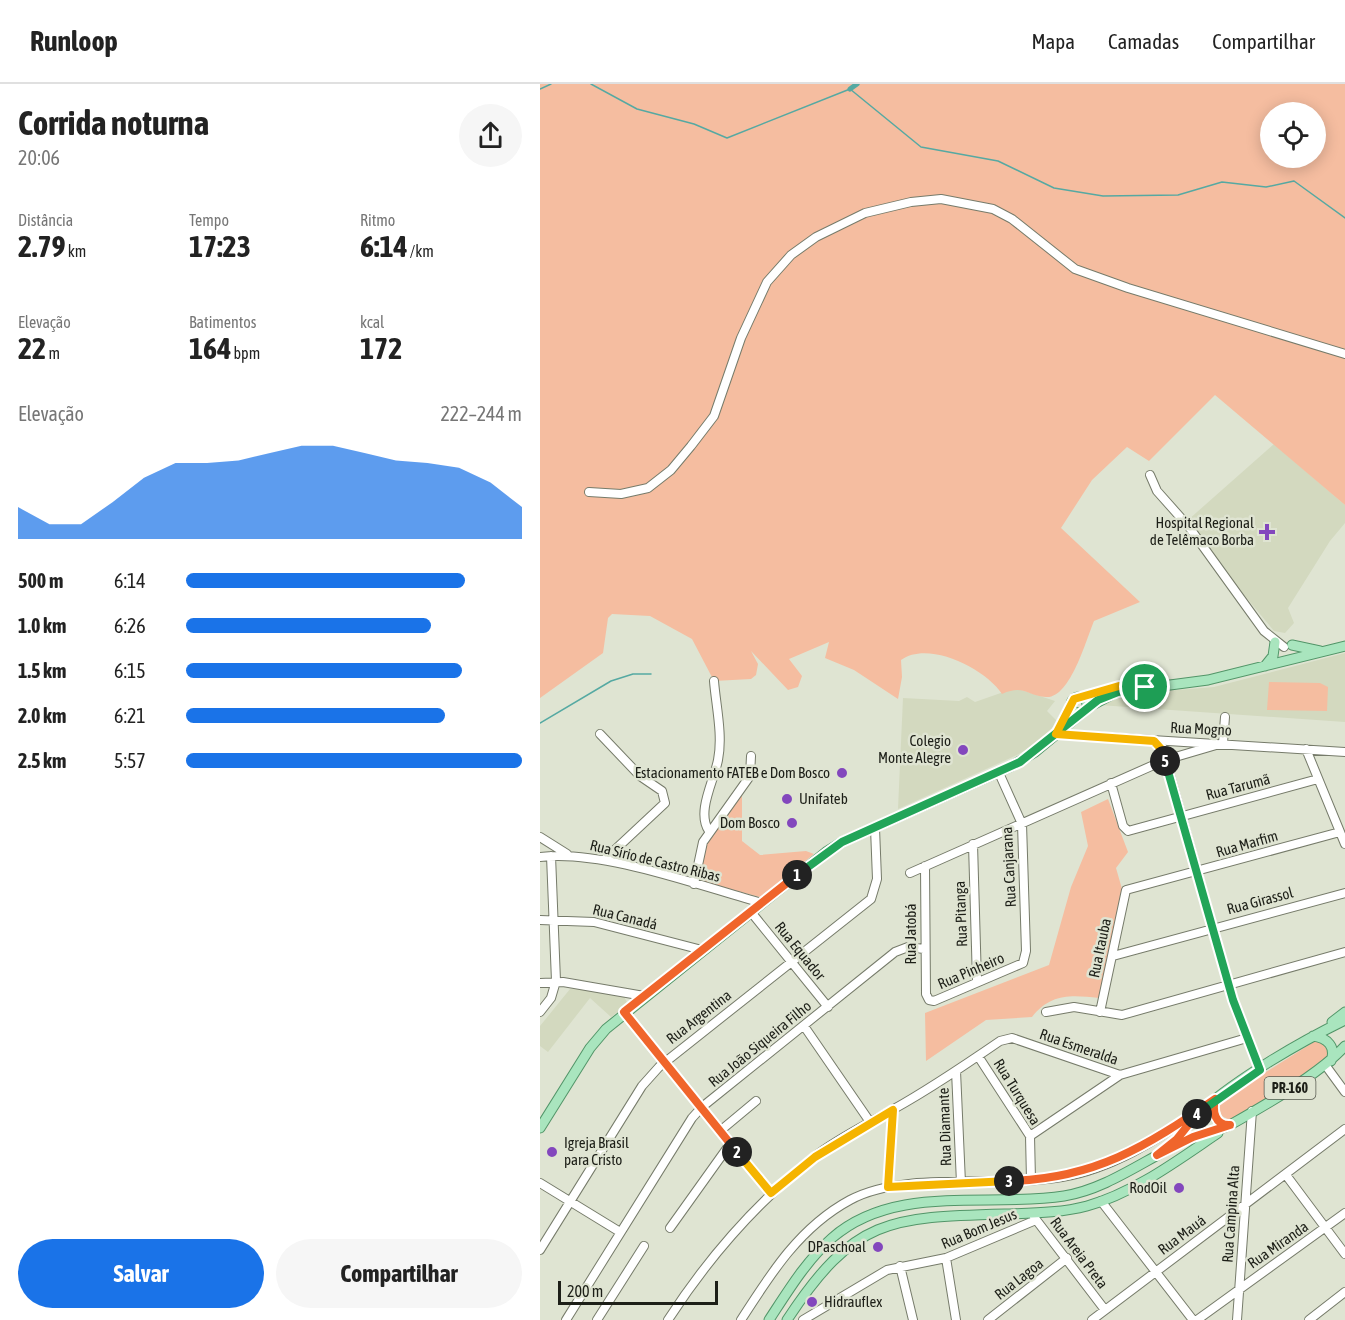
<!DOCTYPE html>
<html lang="pt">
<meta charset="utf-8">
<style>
:root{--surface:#fff;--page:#f6f6f6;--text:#222;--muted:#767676;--line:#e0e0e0;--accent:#1a73e8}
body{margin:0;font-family:"Asap Condensed",sans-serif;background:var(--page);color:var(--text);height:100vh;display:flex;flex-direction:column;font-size:22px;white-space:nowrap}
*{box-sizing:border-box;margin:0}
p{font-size:20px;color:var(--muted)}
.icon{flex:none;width:33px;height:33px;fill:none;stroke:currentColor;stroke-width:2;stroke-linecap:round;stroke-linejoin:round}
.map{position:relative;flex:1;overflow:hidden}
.side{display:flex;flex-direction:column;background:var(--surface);width:540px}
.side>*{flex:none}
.controls{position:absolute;left:720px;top:18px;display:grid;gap:12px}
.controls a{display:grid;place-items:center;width:66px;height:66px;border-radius:50%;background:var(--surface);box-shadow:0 3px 15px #0003;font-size:30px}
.scale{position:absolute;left:18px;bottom:15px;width:160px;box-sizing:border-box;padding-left:6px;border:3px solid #1d1f18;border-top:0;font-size:16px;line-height:21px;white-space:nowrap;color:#1d1f18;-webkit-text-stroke:4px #dfe4d2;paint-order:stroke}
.pin{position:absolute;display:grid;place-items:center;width:51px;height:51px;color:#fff;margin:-26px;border:3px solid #fff;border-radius:50%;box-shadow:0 2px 6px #0007}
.km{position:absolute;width:30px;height:30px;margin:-15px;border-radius:50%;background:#222;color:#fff;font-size:16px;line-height:30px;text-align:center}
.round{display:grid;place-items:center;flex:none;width:63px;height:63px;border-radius:32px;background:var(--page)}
.summary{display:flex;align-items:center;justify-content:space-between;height:102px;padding:0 18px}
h1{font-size:33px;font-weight:700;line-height:45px}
.metrics{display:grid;grid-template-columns:repeat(3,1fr);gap:9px;height:102px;padding:6px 18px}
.metrics div{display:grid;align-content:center}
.metrics b{font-size:30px;font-weight:700}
.metrics small{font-size:16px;font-weight:400}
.metrics p{font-size:16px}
.chart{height:168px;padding:12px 18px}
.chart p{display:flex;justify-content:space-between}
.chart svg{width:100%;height:108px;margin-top:6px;fill:var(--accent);opacity:.7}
.primary-button{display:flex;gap:12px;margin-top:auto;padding:12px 18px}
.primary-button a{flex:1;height:69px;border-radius:36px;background:var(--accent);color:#fff;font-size:24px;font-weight:700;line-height:69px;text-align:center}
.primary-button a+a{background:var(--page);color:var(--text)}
ul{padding:0 18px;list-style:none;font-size:20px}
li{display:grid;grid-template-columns:96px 72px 1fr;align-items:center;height:45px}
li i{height:15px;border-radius:8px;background:var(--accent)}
header{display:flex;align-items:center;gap:36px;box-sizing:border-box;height:84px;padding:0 30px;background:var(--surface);border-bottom:2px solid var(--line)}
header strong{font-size:28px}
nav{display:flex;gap:33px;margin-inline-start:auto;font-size:21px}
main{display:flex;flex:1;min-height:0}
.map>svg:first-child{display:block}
.built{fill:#d3d9bf}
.green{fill:#f5bda0;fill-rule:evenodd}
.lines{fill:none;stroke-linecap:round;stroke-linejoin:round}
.stream{stroke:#55a9a2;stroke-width:1.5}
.canal{stroke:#55a9a2;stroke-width:5}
.minor-casing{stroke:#767b6a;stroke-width:10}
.major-casing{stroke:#529568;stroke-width:11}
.minor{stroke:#fff;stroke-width:8}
.major{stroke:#a9e5be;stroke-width:9}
.split-1-casing{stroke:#fff;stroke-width:12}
.split-2-casing{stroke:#fff;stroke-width:12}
.split-3-casing{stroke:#fff;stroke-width:12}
.split-4-casing{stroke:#fff;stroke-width:12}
.split-5-casing{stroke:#fff;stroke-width:12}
.split-6-casing{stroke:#fff;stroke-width:12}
.split-1{stroke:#22a559;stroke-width:8}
.split-2{stroke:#f0652b;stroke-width:8}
.split-3{stroke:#f5b400;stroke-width:8}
.split-4{stroke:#f0652b;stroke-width:8}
.split-5{stroke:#22a559;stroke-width:8}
.split-6{stroke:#f5b400;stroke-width:8}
.poi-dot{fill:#8347bd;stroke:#dfe4d2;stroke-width:2}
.labels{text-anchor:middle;stroke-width:5;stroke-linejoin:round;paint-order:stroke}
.shield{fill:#dfe4d2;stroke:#575a50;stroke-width:1.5}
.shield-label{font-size:14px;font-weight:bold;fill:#1d1f18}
.poi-label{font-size:15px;fill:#1d1f18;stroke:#dfe4d2;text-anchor:end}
.street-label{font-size:15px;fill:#1d1f18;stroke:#dfe4d2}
</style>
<header>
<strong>Runloop</strong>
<nav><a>Mapa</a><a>Camadas</a><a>Compartilhar</a></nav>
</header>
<main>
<section class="side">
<div class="summary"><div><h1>Corrida noturna</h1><p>20:06</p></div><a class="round"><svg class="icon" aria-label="share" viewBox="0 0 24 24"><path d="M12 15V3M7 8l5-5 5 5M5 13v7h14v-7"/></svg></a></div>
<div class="metrics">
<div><p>Distância</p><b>2.79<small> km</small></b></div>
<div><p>Tempo</p><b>17:23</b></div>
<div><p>Ritmo</p><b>6:14<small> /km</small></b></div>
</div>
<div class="metrics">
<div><p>Elevação</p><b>22<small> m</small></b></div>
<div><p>Batimentos</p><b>164<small> bpm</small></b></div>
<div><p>kcal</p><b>172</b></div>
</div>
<div class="chart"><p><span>Elevação</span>222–244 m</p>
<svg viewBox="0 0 160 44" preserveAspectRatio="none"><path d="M0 44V31L10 38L20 38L30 29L40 19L50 13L60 13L70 12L80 9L90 6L100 6L110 9L120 12L130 13L140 15L150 21L160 31V44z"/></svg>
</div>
<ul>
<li><b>500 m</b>6:14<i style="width:83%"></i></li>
<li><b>1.0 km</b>6:26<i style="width:73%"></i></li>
<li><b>1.5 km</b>6:15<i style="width:82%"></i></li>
<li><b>2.0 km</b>6:21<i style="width:77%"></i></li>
<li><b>2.5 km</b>5:57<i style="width:100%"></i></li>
</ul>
<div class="primary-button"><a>Salvar</a><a>Compartilhar</a></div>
</section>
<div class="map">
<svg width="805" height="1236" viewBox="0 0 805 1236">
<rect width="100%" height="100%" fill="#dfe4d2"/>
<path class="built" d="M734,360l71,61v18l-15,18 -42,67 6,15 -9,10 -11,-2 -49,-59 -37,-52z
M805,569v69l-246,-17 17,-10 98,-8z
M475,604l40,13 -8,10 11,11 -25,24 -16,9 -119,54 5,-111 56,3 8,-4 8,5z
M30,905l25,1 28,5 5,9 -17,13 -21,-19 -42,54 -8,-6v-20z"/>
<path class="green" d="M0,0h805v421l-130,-110 -66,66 -22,-14 -35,33 -31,48 79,74 -46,19c-8,19 -24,78 -48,76 -19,-1 -22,-13 -44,-3 -17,-26 -74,-54 -101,-34l1,17 -4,22 -44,-29 -29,-12 4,-16 -40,17 13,17 -4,11 -10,3 -37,-39 7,13 -2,11 -5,4 -37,2 -22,-42 -42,-23 -38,-2 -4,4 -5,35 -63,45zM730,28h46v46h-46z
M729,598l51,1 8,4 -1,24 -60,-1z
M202,709v48l18,14 46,-4 8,3 -54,43 -60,-16 5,-35z
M568,715l20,53 -12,16 6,21 -23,109c-28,-3 -48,-5 -67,19l-46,3 -60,41 -1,-48 124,-48 22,-78 17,-41 -7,-34z
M777,956l12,6 3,13 -101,62 -9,-5 -4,-10 2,-5z"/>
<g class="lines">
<path class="stream" d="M51,0l46,25 57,15 33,14 123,-49 71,58 77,14 56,27 49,8 75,-1 44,-13 44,5 28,-6 51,37
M0,5l11,-5
M0,639l71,-42 22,-7h18"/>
<path class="canal" d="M310,5l7,-5"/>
<defs>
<path id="minor" d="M610,391l7,16 32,36 75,104 20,16
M49,408l32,2 27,-6 23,-18 20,-24 23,-30 27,-78 26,-56 24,-27 25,-18 49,-24 46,-11 30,-3 52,10 19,10 63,50 53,19 217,66
M60,650l40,42 22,15 3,12 -61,57
M516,650l289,18
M614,657l10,13 69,246 27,70
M683,659l2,-26
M766,665l39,95
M571,699l12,43 5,5 190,-52
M169,747c-13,-19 5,-50 9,-71 5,-25 -2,-54 -4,-79
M0,753l27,17
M433,760l4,138
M0,773c62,-8 160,29 222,46
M385,782l1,128 3,6 5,1 89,-38 3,-12 -4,-127 -23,-51
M370,789l255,-113 58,-17
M154,800l9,-42 47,-66 1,-20
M211,828l77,95
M0,836l54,2 108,28
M573,872l232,-63
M0,899l23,-1 81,14
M0,928l11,-14 5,-17 -5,-125
M84,928l147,181
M506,928l28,-5 48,8 223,-63
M560,928l26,-122 214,-58
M264,942l66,96
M438,972l52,80 1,44
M786,982l19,26
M416,987l5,112
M180,1047l36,-30
M490,1052l90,-61
M746,1091l59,79
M0,1099l80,49
M348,1103l5,-77
M561,1117l92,119
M494,1133l71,93
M130,1144l60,-84
M0,1166l102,-164 17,-19 212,-168 6,-20 -2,-51
M406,1174l10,62
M360,1182l13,54
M26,1236l126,-202 10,-11 193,-155 13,-5 16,2
M57,1236l47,-74
M128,1236c40,-62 88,-117 146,-163 24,-19 52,-32 78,-47 38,-21 73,-45 108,-69l12,-3 108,37 127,-37
M201,1236c30,-47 59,-93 109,-120 56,-30 148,-12 212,-23 49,-8 95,-37 135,-65
M263,1236l84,-50 59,-12 90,-38
M448,1236l79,-62
M552,1236l253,-191
M657,1236l148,-107
M697,1236l15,-209
M769,1236l36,-28"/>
<path id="major" d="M752,561l28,6
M725,582l8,-10 2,-14
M531 621a8 8 0 1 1 16 0a8 8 0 1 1-16 0Z
M543,614l30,-10
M547,624l30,-16 91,-12 137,-34
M517,648l14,-27
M792,938l13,-10
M773,952c15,2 23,11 18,25
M675,1015c-4,12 0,27 15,26
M0,1044l50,-80 16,-19 220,-177 16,-10 168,-75 25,-15 47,-39
M630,1061c13,-10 19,-24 31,-34 37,-33 99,-69 144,-91
M229,1236c19,-29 37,-59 63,-82 63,-55 156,-30 232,-42 43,-7 80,-36 119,-54 15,-7 32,-10 47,-17 34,-19 90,-51 115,-79
M247,1236c67,-102 102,-103 218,-106 27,-1 56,-1 82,-8 47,-13 91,-46 131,-73"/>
</defs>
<use href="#minor" class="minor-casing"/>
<use href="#major" class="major-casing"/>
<use href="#minor" class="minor"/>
<use href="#major" class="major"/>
</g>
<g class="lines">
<defs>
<path id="split-1" d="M257,791l45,-33 178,-80 78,-62 20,-8 27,-5"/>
<path id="split-2" d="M197,1068l-113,-140 173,-137"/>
<path id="split-3" d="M197,1068l34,41 44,-36 78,-47 -5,77 121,-6"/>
<path id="split-4" d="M469,1097c85,-2 137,-34 206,-82 -3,12 0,27 15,26l-37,12 -36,18 20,-16 20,-25"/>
<path id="split-5" d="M625,677l68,239 27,70 -63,44"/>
<path id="split-6" d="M605,603l-26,-1 -45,13 -18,35 98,7 8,9 3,11"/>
</defs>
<use href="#split-1" class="split-1-casing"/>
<use href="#split-2" class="split-2-casing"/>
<use href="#split-3" class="split-3-casing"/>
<use href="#split-4" class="split-4-casing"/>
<use href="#split-5" class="split-5-casing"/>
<use href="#split-6" class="split-6-casing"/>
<use href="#split-1" class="split-1"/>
<use href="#split-2" class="split-2"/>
<use href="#split-3" class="split-3"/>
<use href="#split-4" class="split-4"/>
<use href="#split-5" class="split-5"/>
<use href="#split-6" class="split-6"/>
</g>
<g class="poi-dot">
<path d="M724 439h6v6h6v6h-6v6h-6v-6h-6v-6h6z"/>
<circle cx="423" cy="666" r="6"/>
<circle cx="302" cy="689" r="6"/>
<circle cx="247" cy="715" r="6"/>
<circle cx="252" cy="739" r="6"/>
<circle cx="12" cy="1068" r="6"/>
<circle cx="639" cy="1104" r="6"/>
<circle cx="338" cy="1163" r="6"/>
<circle cx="272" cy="1218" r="6"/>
</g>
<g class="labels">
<rect class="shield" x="724.5" y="993" width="51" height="22" rx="4.5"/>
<g class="shield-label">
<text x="750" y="1009">PR-160</text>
</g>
<g class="poi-label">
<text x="714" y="444">Hospital Regional<tspan x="714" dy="17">de Telêmaco Borba</tspan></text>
<text x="411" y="662">Colegio<tspan x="411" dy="17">Monte Alegre</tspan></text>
<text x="290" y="694">Estacionamento FATEB e Dom Bosco</text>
<text x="259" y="720" text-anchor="start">Unifateb</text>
<text x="240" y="744">Dom Bosco</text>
<text x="24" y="1064" text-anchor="start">Igreja Brasil<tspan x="24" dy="17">para Cristo</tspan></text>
<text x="627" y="1109">RodOil</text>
<text x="326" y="1168">DPaschoal</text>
<text x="284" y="1223" text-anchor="start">Hidrauflex</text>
</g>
<g class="street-label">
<text transform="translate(661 645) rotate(3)" y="5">Rua Mogno</text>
<text transform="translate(698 703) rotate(-15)" y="5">Rua Tarumã</text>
<text transform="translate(707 760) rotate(-16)" y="5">Rua Marfim</text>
<text transform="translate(115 777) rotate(14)" y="5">Rua Sírio de Castro Ribas</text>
<text transform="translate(469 783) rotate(-93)" y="5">Rua Canjarana</text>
<text transform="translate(720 817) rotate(-15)" y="5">Rua Girassol</text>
<text transform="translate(421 830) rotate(-92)" y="5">Rua Pitanga</text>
<text transform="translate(85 833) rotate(14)" y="5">Rua Canadá</text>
<text transform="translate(371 850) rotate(-90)" y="5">Rua Jatobá</text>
<text transform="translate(560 864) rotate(-78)" y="5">Rua Itauba</text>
<text transform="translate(260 867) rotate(51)" y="5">Rua Equador</text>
<text transform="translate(431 887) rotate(-23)" y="5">Rua Pinheiro</text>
<text transform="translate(159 933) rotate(-38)" y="5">Rua Argentina</text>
<text transform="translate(220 960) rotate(-39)" y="5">Rua João Siqueira Filho</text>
<text transform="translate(539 963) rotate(19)" y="5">Rua Esmeralda</text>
<text transform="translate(477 1008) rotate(58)" y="5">Rua Turquesa</text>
<text transform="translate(405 1043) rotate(-92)" y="5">Rua Diamante</text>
<text transform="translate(691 1130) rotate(-86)" y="5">Rua Campina Alta</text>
<text transform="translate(439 1145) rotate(-23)" y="5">Rua Bom Jesus</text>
<text transform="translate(642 1151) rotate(-37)" y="5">Rua Mauá</text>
<text transform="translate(738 1161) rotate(-35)" y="5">Rua Miranda</text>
<text transform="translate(539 1169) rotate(53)" y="5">Rua Areia Preta</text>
<text transform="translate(479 1195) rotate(-38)" y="5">Rua Lagoa</text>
</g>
</g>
</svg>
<div class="controls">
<a><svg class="icon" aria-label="locate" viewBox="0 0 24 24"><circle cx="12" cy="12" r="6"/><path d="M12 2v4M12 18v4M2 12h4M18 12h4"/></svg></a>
</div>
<div class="scale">200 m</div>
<div class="pin" style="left:605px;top:603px;background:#1e9e55"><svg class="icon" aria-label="arrive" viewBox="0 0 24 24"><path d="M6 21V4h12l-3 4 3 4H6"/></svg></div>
<b class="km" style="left:257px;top:791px">1</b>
<b class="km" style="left:197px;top:1068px">2</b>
<b class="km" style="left:469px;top:1097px">3</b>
<b class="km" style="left:657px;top:1030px">4</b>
<b class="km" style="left:625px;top:677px">5</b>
</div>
</main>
